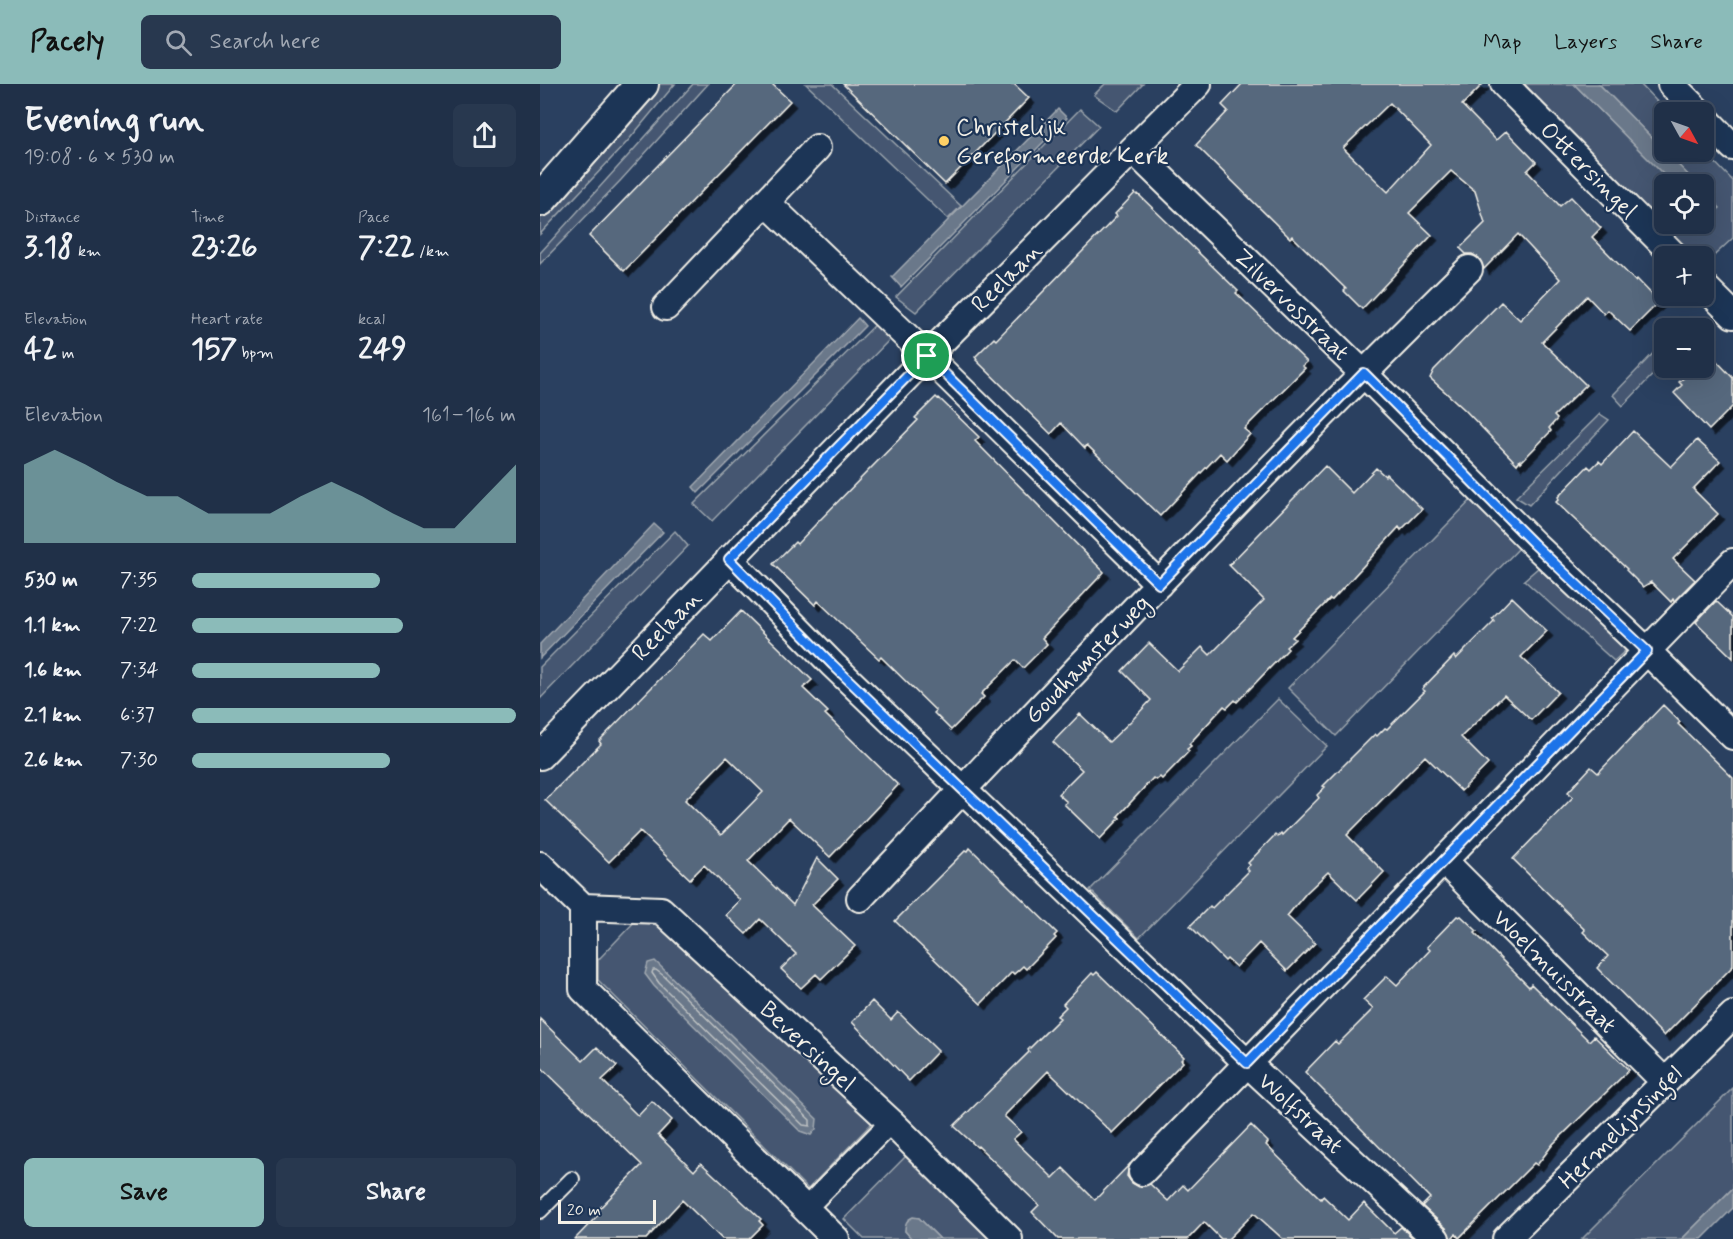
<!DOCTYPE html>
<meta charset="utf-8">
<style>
:root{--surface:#203048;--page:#28384f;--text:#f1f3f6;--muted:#a2a9b4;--line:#3d4b60;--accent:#8bbbb9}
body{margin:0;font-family:Mynerve,sans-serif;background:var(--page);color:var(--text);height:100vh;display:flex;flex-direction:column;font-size:22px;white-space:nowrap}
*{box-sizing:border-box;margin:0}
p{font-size:20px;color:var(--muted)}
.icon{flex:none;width:33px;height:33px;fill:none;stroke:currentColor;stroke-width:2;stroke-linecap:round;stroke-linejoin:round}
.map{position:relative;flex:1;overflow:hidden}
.details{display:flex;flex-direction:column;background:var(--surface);width:540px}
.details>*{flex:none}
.needle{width:39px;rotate:130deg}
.controls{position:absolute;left:1114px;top:18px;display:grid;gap:12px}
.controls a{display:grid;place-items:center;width:60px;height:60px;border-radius:9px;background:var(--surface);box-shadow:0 6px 24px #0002,0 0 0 2px var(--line);font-size:30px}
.scale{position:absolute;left:18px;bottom:15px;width:98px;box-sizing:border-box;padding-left:6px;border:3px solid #f4f1e8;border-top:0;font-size:16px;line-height:21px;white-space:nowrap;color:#f4f1e8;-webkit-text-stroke:4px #1d3557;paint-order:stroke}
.pin{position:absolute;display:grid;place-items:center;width:51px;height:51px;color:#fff;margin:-26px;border:3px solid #fff;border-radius:50%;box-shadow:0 2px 6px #0007}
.round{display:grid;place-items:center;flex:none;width:63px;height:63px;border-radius:9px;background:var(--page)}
.overview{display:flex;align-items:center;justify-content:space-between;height:102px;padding:0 24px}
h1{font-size:33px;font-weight:700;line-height:45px}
.metrics{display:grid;grid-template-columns:repeat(3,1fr);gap:9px;height:102px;padding:6px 24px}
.metrics div{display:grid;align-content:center}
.metrics b{font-size:30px;font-weight:700}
.metrics small{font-size:16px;font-weight:400}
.metrics p{font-size:16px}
.chart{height:168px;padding:12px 24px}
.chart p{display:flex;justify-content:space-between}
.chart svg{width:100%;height:108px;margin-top:6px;fill:var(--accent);opacity:.7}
.action{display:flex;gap:12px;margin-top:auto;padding:12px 24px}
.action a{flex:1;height:69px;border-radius:9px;background:var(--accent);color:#111;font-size:24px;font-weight:700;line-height:69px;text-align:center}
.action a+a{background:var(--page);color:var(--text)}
ul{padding:0 24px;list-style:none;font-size:20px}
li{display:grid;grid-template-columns:96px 72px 1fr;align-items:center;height:45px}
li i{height:15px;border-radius:8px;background:var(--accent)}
header{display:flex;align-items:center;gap:36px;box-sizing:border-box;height:84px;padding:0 30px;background:var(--accent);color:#111}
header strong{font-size:28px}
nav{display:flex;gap:33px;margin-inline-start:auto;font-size:21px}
.search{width:420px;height:54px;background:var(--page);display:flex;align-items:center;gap:15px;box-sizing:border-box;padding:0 21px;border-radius:9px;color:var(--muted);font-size:22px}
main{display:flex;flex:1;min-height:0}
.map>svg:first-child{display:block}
.green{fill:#445771;stroke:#9ca4ac;stroke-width:1.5}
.water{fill:#6a788a;stroke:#a1a8b0;stroke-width:1.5}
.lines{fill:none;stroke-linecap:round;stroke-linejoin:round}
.shore{stroke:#bdc1c2;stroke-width:1.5}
.building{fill:#56677d;stroke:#f4f1e8;stroke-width:1.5;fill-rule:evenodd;filter:url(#shadow)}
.service-casing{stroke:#f4f1e8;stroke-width:18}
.pedestrian-casing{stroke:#f4f1e8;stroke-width:24}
.minor-casing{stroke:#f4f1e8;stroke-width:30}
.tertiary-casing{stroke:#f4f1e8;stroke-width:36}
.service{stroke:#1d3557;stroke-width:14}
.pedestrian{stroke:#1d3557;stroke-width:20}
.minor{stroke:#1d3557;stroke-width:26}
.tertiary{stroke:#1d3557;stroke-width:32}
.route-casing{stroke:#fff;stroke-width:12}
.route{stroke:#1a73e8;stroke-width:8}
.poi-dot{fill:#ffd166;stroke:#1d3557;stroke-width:2}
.labels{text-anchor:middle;stroke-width:4.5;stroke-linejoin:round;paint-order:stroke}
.poi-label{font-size:24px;fill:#f4f1e8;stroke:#1d3557;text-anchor:start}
.street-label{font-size:24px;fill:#f4f1e8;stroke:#1d3557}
</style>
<header>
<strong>Pacely</strong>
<div class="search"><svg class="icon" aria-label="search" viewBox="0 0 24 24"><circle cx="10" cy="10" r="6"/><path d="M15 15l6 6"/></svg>Search here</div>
<nav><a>Map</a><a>Layers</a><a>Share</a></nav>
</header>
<main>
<section class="details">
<div class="overview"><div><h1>Evening run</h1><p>19:08 · 6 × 530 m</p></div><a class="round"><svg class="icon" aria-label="share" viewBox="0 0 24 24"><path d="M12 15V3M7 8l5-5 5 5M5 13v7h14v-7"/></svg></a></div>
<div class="metrics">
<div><p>Distance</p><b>3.18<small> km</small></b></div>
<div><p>Time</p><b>23:26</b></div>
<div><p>Pace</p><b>7:22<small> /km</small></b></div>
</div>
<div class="metrics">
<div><p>Elevation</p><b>42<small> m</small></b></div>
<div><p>Heart rate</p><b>157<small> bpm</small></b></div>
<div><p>kcal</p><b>249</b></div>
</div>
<div class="chart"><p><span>Elevation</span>161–166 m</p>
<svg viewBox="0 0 160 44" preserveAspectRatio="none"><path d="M0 44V12L10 6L20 12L30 19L40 25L50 25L60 32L70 32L80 32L90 25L100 19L110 25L120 32L130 38L140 38L150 25L160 12V44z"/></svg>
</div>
<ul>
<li><b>530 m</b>7:35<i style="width:58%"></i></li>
<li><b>1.1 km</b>7:22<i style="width:65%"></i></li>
<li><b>1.6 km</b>7:34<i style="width:58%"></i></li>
<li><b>2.1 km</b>6:37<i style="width:100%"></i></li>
<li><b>2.6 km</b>7:30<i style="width:61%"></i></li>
</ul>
<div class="action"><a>Save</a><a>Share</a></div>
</section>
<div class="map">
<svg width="1193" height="1155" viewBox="0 0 1193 1155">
<defs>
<filter id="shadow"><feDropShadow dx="5.5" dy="5.5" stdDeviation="0" flood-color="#0009"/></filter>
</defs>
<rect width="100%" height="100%" fill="#2a4060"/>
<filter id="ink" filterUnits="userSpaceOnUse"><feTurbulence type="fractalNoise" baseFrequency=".0167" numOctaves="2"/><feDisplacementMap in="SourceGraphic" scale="12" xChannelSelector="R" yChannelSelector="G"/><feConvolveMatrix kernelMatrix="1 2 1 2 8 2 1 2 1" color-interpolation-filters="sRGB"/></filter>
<g filter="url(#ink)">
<path class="green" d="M112,0h23l-48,58 -87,92v-26z
M153,0h15l-87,96 -81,84v-11z
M266,0h26l129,122 -13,13z
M565,0h38l-26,27 -23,-16z
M984,0h50l99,100h-8v40h39v-8l3,2 13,-10 -16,-16v-8h-7l-98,-100h41l27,28h-2v40l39,-1 29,30v57l-28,26 -1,-8h-8l-15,-12z
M540,25l19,17 -183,186 -20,-15z
M340,236l14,15 -182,186 -18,-17z
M1125,257v21l-42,44 -10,-11z
M1060,330l9,6 -80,85 -13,-8z
M935,412l49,47 -188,193 -48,-48z
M135,447l13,15 -148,153v-32z
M998,484l89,81 -13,12 -90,-81z
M738,615l49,47 -188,192 -49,-48z
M121,831l211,208 -64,66 -210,-209v-20l42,-44z
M1193,1004v100l-51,51h-100z
M367,1071l86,84h-53l-21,-21 -11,2 -3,11 7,8h-48l-20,-20z"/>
<path class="water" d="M1034,0h25l98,100h-24z
M518,25l9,9 -166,169 -9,-10z
M318,234l7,8 -167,167 -5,-6z
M114,440l9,8 -123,126v-14z
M115,877l162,158 -1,10 -5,6 -11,-4 -146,-145 -9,-12 3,-11z
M1193,1104v20l-31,31h-20z
M373,1133l6,1 21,21h-28l-7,-8c0,-7 1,-11 8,-14z"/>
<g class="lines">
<path class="shore" d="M113,886h3l8,6 146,144v6l-7,-1 -144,-142 -7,-10z"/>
</g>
<path class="building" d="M197,0h35l18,17 -166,170 -35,-35z
M303,0h171l15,14 -84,86z
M702,0h241l-21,21 34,35 10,-9 30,31 -9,9 33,35 11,-9 30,31 -9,9 43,44 2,-2 22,23 -29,29 -22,-21 -4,4 -17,-18 -45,46 44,43 -32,31 3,3 -8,9 2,3 -30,31 -1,-2 -3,4 -52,-54 -35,-32 4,-8 67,-68 19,18 40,-41 -42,-45 -34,35 -5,-11 -7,-4h-6l-6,-6 25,-25 -10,-32 -24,-20 -42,42 23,22 -70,74 -18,-18 2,-2 -54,-53 -2,2 -94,-93 32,-34 -6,-6zM850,19l41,42 -43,47 -45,-44z
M595,109l2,2 1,-1 100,97 -2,2 71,69 -5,4 3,2 -61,61 6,5 -23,26 -7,-7 -60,63 -73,-71 -2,3 -24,-25 -10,11 -75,-74 1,-1 -2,-2 19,-19 2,2 121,-124 -2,-2z
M1169,269l24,25v28l-24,24 -35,-37 8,-8 -3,-3 16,-14h9v-9z
M396,313l2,2 1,-1 40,39 -4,4 129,131 -62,66 5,6 -24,24 -8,-8 -34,34 3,3 -33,33 -17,-17 2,-2 -55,-54 -2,2 -61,-58 -3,4 -42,-41 22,-22 2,2 19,-20 102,-104 -3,-2z
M1093,347l38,36 26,-27 23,21 -27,28 25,25 -45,45 22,21 -21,21 -1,-2 -2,3 -20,-20 -8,5 -17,-17 1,-1 -71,-67 3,-3 -1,-2 30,-31 3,3 8,-8 3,3z
M785,382l27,27 24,-25 9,8 1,-2 36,35 -21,21 -2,-3 -67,73 -2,-1 -38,38 3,2 -9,8 2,2 -51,53 -2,-2 -8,8 -3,-2 -35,38 2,2 -4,3 2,2 -27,28 -2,-2 -4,3 -3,-2 -35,38 2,2 -20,21 -36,-35 3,-2 -9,-8 24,-24 -29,-28 27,-28 29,28 25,-24 17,-18 -29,-29 27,-28 29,28 24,-24 8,8 54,-55 -35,-35z
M972,513l35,34 -26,26 37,35 -27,28 -27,-25 -43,42 27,27 -27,27 -36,-35 -78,79 37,37 -27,28 -29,-28 -22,21 -19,23 28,27 -28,28 -28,-28 -23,24 -9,-8 -2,2 -35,-35 20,-20 2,2 37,-37 -3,-3 4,-3 -2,-2 27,-28 2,2 4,-4 1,2 37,-37 -2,-3 8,-8 -2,-1 52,-52 2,2 8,-8 2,1 38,-38 -3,-2 32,-33 2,3 38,-38 -2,-3z
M1176,517l17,16v41l-37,-36z
M201,527l71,69 -9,8 25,24 -3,2 73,71 -68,72 -41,-39 -41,43 45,44 24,-47 21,21 -26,26 43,41 -34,33 -5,-5 -15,14 -20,-19 15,-15 -36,-35 -14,15 -20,-19 14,-15 -36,-35 -14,14 -50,-48 -31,31 -64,-62 56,-56 -2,-3 105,-107 8,7zM187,673l36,35 -42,43 -36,-35z
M1123,621l17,17 -2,2 55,54v188l-69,70 -67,-68 11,-12 -25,-24 2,-2 -72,-71 60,-62 -5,-5 23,-25 7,6z
M430,764l87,85 -3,3 2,2 -30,31 -3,-3 -9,8 -2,-2 -31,32 -86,-83 71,-71 2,1z
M917,832l2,1 2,-1 16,15 -2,2 54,54 2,-3 58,57 5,-5 35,34 -76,74 -16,21 -3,-2 -75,75 -3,-4 -5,5 -5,-11 -24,-22 8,-8 -125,-126 30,-31 3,3 35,-35 -10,-9 24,-24 10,9 33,-35 -3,-3z
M557,888l87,85 -3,3 2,2 -71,71 -64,-62 -44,45 17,16 -8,7 40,39 10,-10 32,32 34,-35 -2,11 5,7 7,4 11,-3 18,17 15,-16 5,5 63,-65 17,17 -2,3 55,54 2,-3 25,24 16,-17 30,30 7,-6 13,12h-131l-29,-26 -26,26h-7l-17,-17 -16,17h-130l-26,-27 7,-7 -61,-59 -1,1 -23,-21 75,-74 -1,-2 32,-32 -3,-2 9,-9 -3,-3 29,-31 2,2z
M332,917l19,19 7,-8 40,39 -29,30 -57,-59z
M0,935l43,42 14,-14 20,19 -15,14 36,36 14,-15 20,19 -14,15 36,36 7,-8 60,56 -2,2 4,4 -14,14h-27l-40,-39 -36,39h-71l24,-25 -3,-2 46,-47 -102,-99z"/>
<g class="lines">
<defs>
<path id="service" d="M0,1127l32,-32"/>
<path id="pedestrian" d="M265,1125l86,-87"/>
<path id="minor" d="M964,0l171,172
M1131,0l28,28
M1164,33l29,30
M593,66l230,223 171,171 113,107 86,85
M226,118l161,154 232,228
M1164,202l29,29
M126,223l151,-159
M189,475l104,106 414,398 189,176
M0,672l387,-400 271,-272
M904,777l221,221
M0,781l43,42
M320,814c201,-212 401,-425 609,-629
M602,1088l591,-610
M296,1155l-253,-250v-82l78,3 230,212 118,117
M966,1155l227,-224"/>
<path id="tertiary" d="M0,116l102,-116"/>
</defs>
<use href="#service" class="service-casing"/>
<use href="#pedestrian" class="pedestrian-casing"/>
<use href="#minor" class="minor-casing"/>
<use href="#tertiary" class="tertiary-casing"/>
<use href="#service" class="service"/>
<use href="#pedestrian" class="pedestrian"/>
<use href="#minor" class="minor"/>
<use href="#tertiary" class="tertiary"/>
</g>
</g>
<g class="lines" filter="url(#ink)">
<defs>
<path id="route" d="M387,272l232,228 205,-211 170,171 113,107 -400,412 -414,-398 -104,-106z"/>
</defs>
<use href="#route" class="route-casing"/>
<use href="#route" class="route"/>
</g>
<circle class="poi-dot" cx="404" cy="57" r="6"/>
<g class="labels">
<g class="poi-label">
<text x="416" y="51">Christelijk<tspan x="416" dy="28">Gereformeerde Kerk</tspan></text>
</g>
<g class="street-label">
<text transform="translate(1049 86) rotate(45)" y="8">Ottersingel</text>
<text transform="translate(466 193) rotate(-45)" y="8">Reelaan</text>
<text transform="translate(752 220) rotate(44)" y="8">Zilvervosstraat</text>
<text transform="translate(126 541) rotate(-46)" y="8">Reelaan</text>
<text transform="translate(547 575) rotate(-46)" y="8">Goudhamsterweg</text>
<text transform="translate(1015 887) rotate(45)" y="8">Woelmuisstraat</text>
<text transform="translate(268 962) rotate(43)" y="8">Beversingel</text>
<text transform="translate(761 1029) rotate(43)" y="8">Wolfstraat</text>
<text transform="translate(1080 1043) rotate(-45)" y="8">Hermelijnsingel</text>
</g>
</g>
</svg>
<div class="controls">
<a><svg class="needle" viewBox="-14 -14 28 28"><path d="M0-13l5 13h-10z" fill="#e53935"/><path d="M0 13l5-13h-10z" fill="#a2a9b4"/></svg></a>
<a><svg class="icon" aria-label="locate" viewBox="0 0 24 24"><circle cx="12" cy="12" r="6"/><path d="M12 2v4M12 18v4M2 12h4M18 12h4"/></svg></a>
<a>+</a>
<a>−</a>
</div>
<div class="scale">20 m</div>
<div class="pin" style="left:387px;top:272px;background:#1e9e55"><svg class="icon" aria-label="arrive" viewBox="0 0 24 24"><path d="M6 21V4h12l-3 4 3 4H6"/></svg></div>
</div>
</main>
